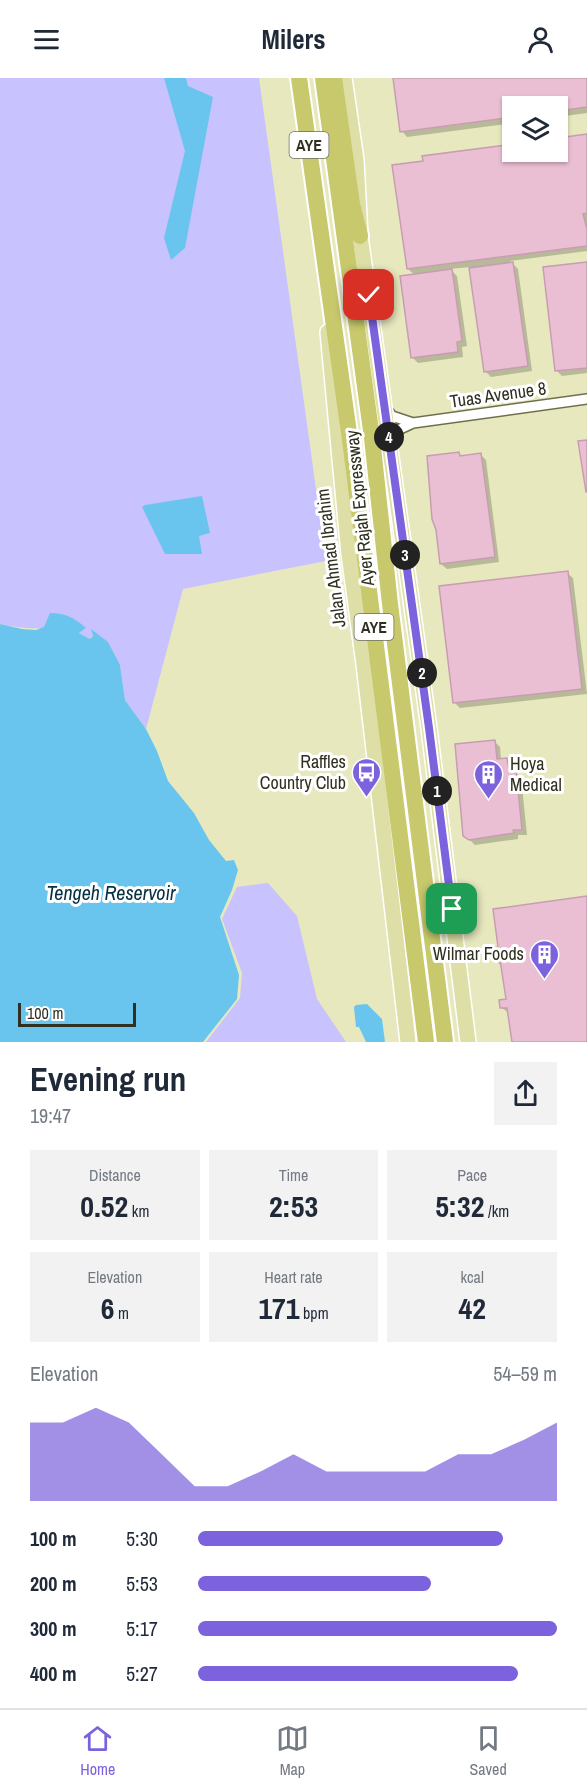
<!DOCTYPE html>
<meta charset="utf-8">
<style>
:root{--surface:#fff;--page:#f2f2f3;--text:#1f2937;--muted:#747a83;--line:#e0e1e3;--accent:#7c62dd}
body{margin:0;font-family:"Archivo Narrow",sans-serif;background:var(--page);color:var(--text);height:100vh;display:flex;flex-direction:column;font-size:22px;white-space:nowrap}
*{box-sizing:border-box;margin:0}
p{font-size:20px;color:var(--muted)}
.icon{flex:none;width:33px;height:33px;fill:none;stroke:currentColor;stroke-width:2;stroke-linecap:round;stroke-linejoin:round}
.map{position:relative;height:964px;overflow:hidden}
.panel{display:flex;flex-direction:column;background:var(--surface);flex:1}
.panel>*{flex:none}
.tools{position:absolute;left:502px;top:18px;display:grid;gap:12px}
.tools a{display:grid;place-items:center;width:66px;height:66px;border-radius:0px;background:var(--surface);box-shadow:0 2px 4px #0004;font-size:30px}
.scale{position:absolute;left:18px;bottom:15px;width:118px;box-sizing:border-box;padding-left:6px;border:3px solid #303020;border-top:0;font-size:16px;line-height:21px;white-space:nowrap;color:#303020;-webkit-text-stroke:4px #fff;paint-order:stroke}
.pin{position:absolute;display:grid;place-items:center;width:51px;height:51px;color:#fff;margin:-26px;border-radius:12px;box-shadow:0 3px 9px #0006}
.km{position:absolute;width:30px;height:30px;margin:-15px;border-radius:50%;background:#222;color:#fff;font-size:16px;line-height:30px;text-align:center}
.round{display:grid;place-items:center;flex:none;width:63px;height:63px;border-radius:0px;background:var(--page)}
.head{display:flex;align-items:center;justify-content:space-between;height:102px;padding:0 30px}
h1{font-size:33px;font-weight:800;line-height:45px}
.figures{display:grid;grid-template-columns:repeat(3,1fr);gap:9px;height:102px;padding:6px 30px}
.figures div{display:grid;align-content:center;border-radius:0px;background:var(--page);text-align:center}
.figures b{font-size:30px;font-weight:800}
.figures small{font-size:16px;font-weight:400}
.figures p{font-size:16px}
.chart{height:168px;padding:12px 30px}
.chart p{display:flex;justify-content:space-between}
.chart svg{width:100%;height:108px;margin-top:6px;fill:var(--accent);opacity:.7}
ul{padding:0 30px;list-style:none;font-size:20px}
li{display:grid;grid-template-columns:96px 72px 1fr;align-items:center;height:45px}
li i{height:15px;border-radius:8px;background:var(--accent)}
header{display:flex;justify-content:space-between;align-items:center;height:78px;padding:0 30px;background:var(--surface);font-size:27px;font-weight:800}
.tabs{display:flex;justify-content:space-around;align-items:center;height:84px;border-top:2px solid var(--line);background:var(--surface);font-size:16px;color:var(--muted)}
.tabs a{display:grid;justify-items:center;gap:3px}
.tabs .on{color:var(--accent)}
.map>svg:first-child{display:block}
.green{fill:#c8c2fe}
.water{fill:#6ac5ee}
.shadow{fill:#0003}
.building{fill:#eabfd3;stroke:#c79eb1;stroke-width:1.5}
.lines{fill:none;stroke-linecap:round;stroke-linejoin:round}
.minor-casing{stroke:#6f704b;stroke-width:12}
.primary-casing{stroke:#fff;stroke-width:18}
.motorway-casing{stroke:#fff;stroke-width:20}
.minor{stroke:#fff;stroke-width:9}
.primary{stroke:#dedfa7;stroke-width:15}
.motorway{stroke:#c8c96c;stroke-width:16}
.route-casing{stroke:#fff;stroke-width:12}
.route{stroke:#7c62dd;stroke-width:8}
.labels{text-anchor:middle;stroke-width:6;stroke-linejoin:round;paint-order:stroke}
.shield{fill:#fff;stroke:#6e6e63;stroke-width:1.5}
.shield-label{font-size:16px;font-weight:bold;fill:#303020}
.street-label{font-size:18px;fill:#303020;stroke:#fff}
.poi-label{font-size:18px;fill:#303020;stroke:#fff;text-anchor:end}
.water-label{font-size:20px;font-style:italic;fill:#053041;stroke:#fff}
</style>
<header><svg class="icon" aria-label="menu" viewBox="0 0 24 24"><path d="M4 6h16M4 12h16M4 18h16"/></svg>Milers<svg class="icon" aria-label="person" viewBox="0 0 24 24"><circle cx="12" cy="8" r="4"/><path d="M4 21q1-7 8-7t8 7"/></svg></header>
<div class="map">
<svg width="587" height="964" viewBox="0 0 587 964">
<rect width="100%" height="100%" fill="#e7e8be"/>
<path class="green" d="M0,0h259l67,483 -143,28 -37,140 -21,-29 -5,-35 -29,-34 2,5 -3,3 -11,-6 7,-5c-31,0 -56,3 -86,-4z
M268,805l29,33 20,83 29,43h-140l34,-44 2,-25 -20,-54 15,-32z"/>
<path class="water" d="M164,0h22l2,8 25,11 -28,151 -14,12 -7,-22 21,-87z
M202,418l8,37 -11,3 3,18h-37l-23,-47 3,-2z
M50,535c15,0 25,5 36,15l-7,5 11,6 3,-3 -2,-7 17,13 12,23 5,35 21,29 11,22 11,30 26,32 15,27 17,21 8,-1 4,10 -6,20 -12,27 19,58 -2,24 -34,43h-203v-418l22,5 14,1 8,-3z
M367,926l15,15 3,23h-19l-7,-15h-3l-2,-20 2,-2z"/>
<path class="shadow" d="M394,0h193v35l-29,4v-11h-45v17l-106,14 -5,-6z
M587,57v116l-77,10 8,8 14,102 -41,6 -6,-6 -15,-104 -20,2 7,7 10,70 -5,1 1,10 -45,6 -6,-6 3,-82 -7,-6 105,-124v7h45v-13z
M587,185v110l-25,3 -5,-5z
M459,376l3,3 19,-2 5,5 13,102 -52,7 -6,-5z
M567,495l6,5 14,116 -127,14 -5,-5z
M494,663l6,6 1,13 6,-1 5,6 1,6 8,6 6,58h-9v4l-43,6 -10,-10z
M587,820v144h-74l-4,-29 -7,-5 5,-8 -6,-34 -5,-6z"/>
<path class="building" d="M393,0h194v29l-29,4v-5h-45v11l-113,15z
M587,56v79l-4,1 4,15v17l-180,23 -15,-104 31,-4 -1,-5 91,-12v8h45v-14z
M513,184l15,104 -44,6 -15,-104z
M587,184v106l-32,3 -12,-104z
M452,191l10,72 -5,1 1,10 -47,6 -11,-82z
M587,362v52h-1l-8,-51z
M459,374l1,4 21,-3 14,104 -55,7 -4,-34 -4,-11 -5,-63z
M568,493l14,118 -129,14 -14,-117z
M495,662l2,19 10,-1 2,12 7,-1 6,61h-9l1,3 -45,7 -6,-4 -8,-92z
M587,818v146h-75l-5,-34h-7l-1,-8 7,-1 -6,-39 -6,1 -2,-13 6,-1 -5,-38z"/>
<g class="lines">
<defs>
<path id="minor" d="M385,329l7,9 21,7
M389,364l9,-12 15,-7 174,-24"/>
<path id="primary" d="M344,0l12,82 4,76 69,492 39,314
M328,254l21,222 15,110 44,378"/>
<path id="motorway" d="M299,0l51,362 76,602
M323,0l49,360 18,166 55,438
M334,0l18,126 8,32"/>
</defs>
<use href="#minor" class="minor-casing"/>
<use href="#primary" class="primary-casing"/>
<use href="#motorway" class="motorway-casing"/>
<use href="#minor" class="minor"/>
<use href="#primary" class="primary"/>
<use href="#motorway" class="motorway"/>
</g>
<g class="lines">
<defs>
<path id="route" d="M369,217l60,433 23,181"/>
</defs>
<use href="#route" class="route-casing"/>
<use href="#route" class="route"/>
</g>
<defs>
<symbol id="bus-pin" viewBox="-11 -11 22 30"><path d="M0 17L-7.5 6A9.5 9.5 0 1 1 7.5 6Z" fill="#7c62dd" stroke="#fff"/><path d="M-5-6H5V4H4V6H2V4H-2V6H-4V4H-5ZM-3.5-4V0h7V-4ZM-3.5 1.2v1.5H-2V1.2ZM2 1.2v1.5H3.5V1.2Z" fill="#fff"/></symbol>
<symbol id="building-pin" viewBox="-11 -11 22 30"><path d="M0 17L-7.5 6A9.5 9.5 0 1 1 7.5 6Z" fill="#7c62dd" stroke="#fff"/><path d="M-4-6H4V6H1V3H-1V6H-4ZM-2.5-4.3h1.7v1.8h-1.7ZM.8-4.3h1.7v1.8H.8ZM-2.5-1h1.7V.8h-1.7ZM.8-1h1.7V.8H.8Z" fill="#fff"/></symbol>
</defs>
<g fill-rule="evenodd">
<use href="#bus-pin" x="350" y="678" width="33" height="45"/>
<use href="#building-pin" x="472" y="680" width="33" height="45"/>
<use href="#building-pin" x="528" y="860" width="33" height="45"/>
</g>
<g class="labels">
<g class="shield">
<rect x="289.5" y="54" width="39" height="26" rx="4.5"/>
<rect x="354.5" y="536" width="39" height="26" rx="4.5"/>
</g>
<g class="shield-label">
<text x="309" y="73">AYE</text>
<text x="374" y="555">AYE</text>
</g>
<g class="street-label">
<text transform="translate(498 317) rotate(-8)" y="6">Tuas Avenue 8</text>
<text transform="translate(360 430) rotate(-96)" y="6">Ayer Rajah Expressway</text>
<text transform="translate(331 480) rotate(-97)" y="6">Jalan Ahmad Ibrahim</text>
</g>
<g class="poi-label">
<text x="346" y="690">Raffles<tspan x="346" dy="21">Country Club</tspan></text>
<text x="510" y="692" text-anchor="start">Hoya<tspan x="510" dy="21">Medical</tspan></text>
<text x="524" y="882">Wilmar Foods</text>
</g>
<g class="water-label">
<text x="111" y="822">Tengeh Reservoir</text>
</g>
</g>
</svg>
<div class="tools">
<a><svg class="icon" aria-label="layers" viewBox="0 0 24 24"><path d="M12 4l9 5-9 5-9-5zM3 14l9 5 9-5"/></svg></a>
</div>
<div class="scale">100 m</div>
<div class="pin" style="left:452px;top:831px;background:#1e9e55"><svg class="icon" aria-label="arrive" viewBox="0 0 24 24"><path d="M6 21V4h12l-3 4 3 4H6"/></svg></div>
<div class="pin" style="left:369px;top:217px;background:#d93025"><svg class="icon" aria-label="check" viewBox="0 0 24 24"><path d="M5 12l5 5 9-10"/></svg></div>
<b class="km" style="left:437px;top:713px">1</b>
<b class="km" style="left:422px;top:595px">2</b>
<b class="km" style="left:405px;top:477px">3</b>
<b class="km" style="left:389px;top:359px">4</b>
</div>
<section class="panel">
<div class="head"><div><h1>Evening run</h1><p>19:47</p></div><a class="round"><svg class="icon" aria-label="share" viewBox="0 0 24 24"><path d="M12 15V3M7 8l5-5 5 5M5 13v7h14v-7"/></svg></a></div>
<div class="figures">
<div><p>Distance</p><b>0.52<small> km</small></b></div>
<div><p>Time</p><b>2:53</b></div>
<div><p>Pace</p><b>5:32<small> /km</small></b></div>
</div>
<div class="figures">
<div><p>Elevation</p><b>6<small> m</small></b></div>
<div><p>Heart rate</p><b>171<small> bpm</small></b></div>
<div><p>kcal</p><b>42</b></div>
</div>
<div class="chart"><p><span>Elevation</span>54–59 m</p>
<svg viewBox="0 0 160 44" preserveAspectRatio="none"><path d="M0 44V12L10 12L20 6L30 12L40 25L50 38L60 38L70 32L80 25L90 32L100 32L110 32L120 32L130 25L140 25L150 19L160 12V44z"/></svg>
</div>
<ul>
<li><b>100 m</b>5:30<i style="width:85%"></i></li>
<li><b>200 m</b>5:53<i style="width:65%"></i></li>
<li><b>300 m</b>5:17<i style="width:100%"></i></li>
<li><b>400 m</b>5:27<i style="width:89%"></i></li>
</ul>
</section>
<nav class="tabs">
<a class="on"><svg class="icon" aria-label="home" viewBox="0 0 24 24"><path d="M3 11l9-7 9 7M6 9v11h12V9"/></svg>Home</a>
<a><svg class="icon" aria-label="map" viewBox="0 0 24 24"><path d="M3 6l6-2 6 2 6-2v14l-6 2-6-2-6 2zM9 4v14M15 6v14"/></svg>Map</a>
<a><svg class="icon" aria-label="saved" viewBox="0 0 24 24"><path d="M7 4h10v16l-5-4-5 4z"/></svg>Saved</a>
</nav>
